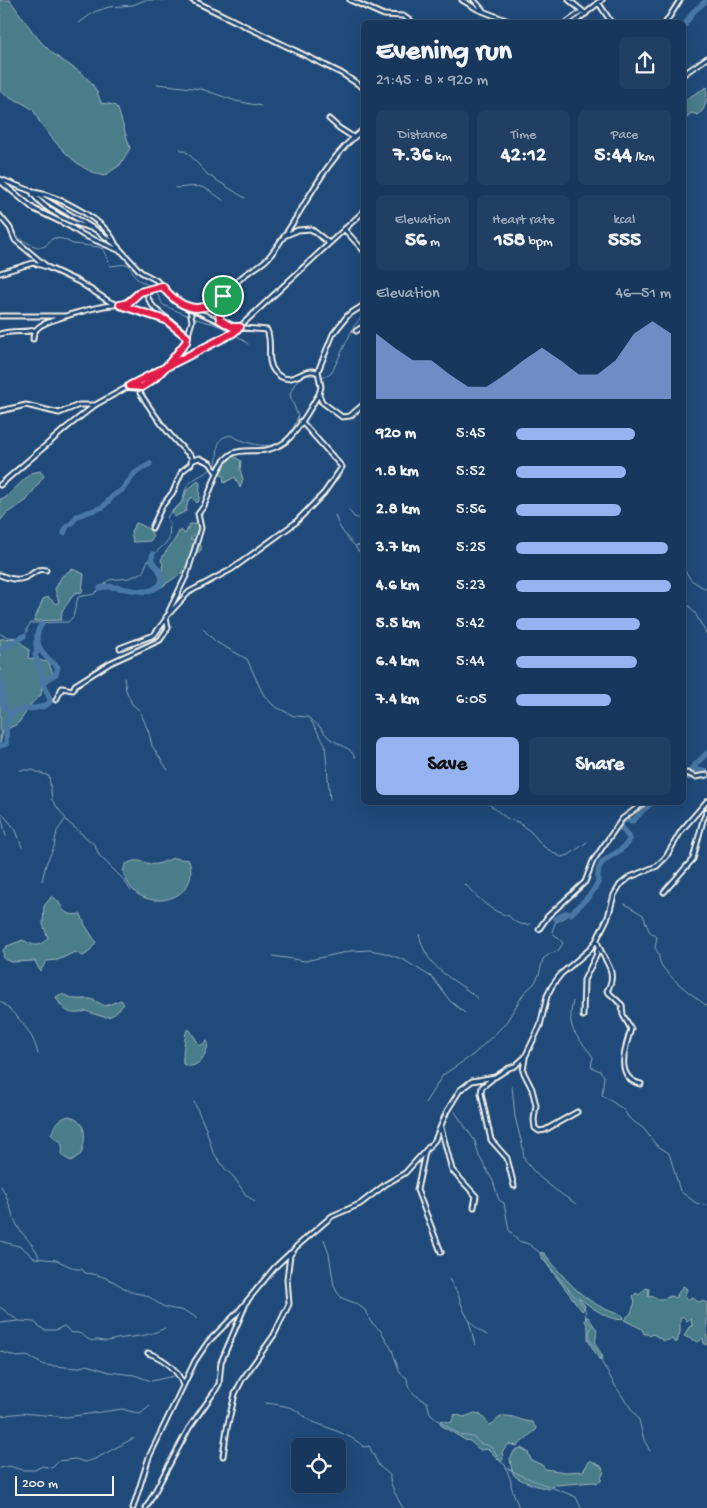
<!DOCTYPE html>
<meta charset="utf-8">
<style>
:root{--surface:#17385c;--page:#203f62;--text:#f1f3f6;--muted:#9eacbb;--line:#365272;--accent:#95b2f1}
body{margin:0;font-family:"Gochi Hand",sans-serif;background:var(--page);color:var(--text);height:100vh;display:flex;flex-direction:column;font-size:19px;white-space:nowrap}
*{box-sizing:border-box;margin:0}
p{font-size:16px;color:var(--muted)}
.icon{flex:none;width:28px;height:28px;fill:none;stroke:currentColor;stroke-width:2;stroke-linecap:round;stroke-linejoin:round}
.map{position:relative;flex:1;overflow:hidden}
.sheet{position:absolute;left:361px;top:20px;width:325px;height:785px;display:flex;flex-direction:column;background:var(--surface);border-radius:8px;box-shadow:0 5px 20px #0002,0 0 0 1px var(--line)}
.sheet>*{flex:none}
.tools{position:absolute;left:291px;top:1438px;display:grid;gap:10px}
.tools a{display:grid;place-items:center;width:55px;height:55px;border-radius:8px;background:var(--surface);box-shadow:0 5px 20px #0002,0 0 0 1px var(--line);font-size:25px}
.scale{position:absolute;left:15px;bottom:12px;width:99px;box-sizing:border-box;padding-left:5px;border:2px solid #f4f1e8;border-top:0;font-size:14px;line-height:18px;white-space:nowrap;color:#f4f1e8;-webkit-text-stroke:4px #1f4a7a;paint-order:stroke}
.pin{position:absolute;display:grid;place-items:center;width:42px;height:42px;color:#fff;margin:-21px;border:2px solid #fff;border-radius:50%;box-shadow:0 1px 5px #0007}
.round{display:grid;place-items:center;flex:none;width:52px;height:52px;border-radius:8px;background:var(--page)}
.overview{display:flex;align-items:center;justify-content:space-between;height:85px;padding:0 15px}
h1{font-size:28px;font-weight:700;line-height:38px}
.stats{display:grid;grid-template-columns:repeat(3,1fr);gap:8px;height:85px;padding:5px 15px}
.stats div{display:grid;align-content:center;border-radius:8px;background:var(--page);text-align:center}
.stats b{font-size:21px;font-weight:700}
.stats small{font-size:14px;font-weight:400}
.stats p{font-size:14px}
.chart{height:140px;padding:10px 15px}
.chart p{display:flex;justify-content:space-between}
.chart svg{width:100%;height:90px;margin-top:5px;fill:var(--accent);opacity:.7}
.action{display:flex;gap:10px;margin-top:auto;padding:10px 15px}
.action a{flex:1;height:58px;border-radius:8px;background:var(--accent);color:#111;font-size:20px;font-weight:700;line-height:58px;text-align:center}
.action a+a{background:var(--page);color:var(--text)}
ul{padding:0 15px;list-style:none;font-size:16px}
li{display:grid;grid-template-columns:80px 60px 1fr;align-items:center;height:38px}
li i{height:12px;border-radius:6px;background:var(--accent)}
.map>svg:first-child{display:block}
.green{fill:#4a7d8a;stroke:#9fb7b9}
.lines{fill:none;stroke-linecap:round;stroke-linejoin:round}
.stream{stroke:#8da8bf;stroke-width:1}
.river{stroke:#4878a4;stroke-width:5.5}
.minor-casing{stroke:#f4f1e8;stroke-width:7}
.minor{stroke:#1f4a7a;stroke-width:3}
.route-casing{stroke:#fff;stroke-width:10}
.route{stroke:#e11d48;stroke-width:6}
</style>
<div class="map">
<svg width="707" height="1508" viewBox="0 0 707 1508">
<rect width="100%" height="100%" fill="#1f4a7a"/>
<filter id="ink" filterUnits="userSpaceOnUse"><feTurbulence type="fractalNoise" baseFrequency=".02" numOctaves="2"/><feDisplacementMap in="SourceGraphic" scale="10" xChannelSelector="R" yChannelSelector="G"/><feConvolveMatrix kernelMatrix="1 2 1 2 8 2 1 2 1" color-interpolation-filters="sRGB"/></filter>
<g filter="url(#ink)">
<path class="green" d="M0,0h10c11,15 22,33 35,46 22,23 47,24 56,57l13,2 4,4 12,39 -10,17 -16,11c-26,-5 -50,-34 -65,-55 -2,-3 -3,-7 -5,-10 -6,-7 -25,-13 -34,-20z
M707,87c0,10 0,22 -9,28l-7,-2 -6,7 -1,5v-25z
M232,455l9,6 -1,9 3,9 -3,9 -5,-11 -11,6 -1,-8h-4v-4z
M40,471l4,5 -18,25 -19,12 -7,8v-22l5,-1 26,-25z
M198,481l2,2 -1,18 -2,2 -5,-6 -4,4 -2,10 -12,6 -2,-5 11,-10 3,-11z
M136,523c7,2 15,6 17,14l-3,4 -17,1 -2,-11z
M190,524h6l4,3 -1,4 -9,8h4l7,6v5l-7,6 -8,14 -26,18 -1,-3 4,-21 -2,-4c6,-12 14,-18 18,-29l2,-1 4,4z
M72,569l12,5 -2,18 -7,1 -13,18 -1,9 -27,1 9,-22 5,-2 8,7 3,-2 -4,-13 7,-13z
M16,638l13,12 -1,8 20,4 5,11 -2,6 -9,3 -1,13c-13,10 -12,14 -21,26 -4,6 -12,6 -17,10l-3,13v-105z
M173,858l16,2c13,41 -45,54 -61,23 -4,-7 -6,-10 -3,-18 14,-10 20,1 32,-1 5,-1 11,-4 16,-6z
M52,896c14,9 6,21 29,18l4,11 11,17 -8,11 -5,3 -8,-4 -17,8 -11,1 -7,10 -5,-10 -23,1 -8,-3 -1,-9 4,-4 16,-6c11,6 15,8 25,-2l-5,-14 1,-18z
M61,994l14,5h16l14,7 16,-6 3,4c-15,18 -18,14 -38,7 -15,6 -23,0 -30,-14z
M187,1030h3l10,16 7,-5 1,1c0,13 -12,30 -25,22 -1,-3 2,-31 4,-34z
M69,1116c19,4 17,23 12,38l-10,7 -9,-5c1,-21 -1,-10 -11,-22 4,-9 8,-16 18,-18z
M541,1252l4,2c21,27 42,52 77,61l1,4c-12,4 -36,-15 -45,-22l7,9 -3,5 -42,-56z
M683,1286l4,3 -2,7 2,4 5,-3 6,5 5,-1 4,2v42l-3,-1 -1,-6 -5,4 -14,-6 5,-9 3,-1 -1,-8 -4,3 -4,-5 -3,3v13l-3,10h-3l-2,-3 -8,2 -11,-7 -3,2 -2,-2h-4l-2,-5 -18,-9 7,-7 4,-11 -2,-6 3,-3 3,2 7,-7 3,1 -1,8 4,-1c7,5 11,3 19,0l4,2z
M586,1317h2l9,13c-3,19 -1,13 6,27l-3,4 -12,-21v-13l-3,-6z
M475,1413l5,1 10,11c5,-2 7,-7 13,-9 11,-1 19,6 29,6l5,7 -20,17 -8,-2 -7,8 1,7 -2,3 -13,-13 -8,1 -10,-9 -5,-1 -23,-14 -2,-4 1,-2 10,3 4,-9 9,3z
M521,1448l7,4 3,8 11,5 3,4 20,3 18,-1 7,-11 11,6 3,6 -3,6 1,2 -4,3 -4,-1 -39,3 -6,4c-7,-1 -32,-9 -35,-14 -3,-4 -3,-12 -4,-16l5,-9z"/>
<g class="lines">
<path class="stream" d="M79,23l15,-11 15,-5 24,-2 12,-5h22
M157,84l44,5 35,12 25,5
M180,149l8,4 20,22 37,23
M175,188c29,-2 24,-5 48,12
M0,219l10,11
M13,233c6,5 24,18 32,13 3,-2 4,-6 9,-8l9,1 10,5 25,3 5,2 7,17 18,-2 9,15 15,8
M155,289l8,16 26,11
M192,318l22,6 17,7 17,13
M321,377l8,-2 3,-3 22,-46 10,-12
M349,510l5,7 10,3
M335,515c3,12 11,22 20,31l9,-1
M355,546l3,5 5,1 1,5
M684,569l7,11 16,10
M684,600l11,13 12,22
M203,629l13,13 31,17 16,35 11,12 20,10 14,1 11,9 10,12 21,12 5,7
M0,634c9,4 20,6 27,-2v-4l4,-5 37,-1 5,-5 5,-20 16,-3 15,-14 21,-2 13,-6 5,-12 21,-20 1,-17 -3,-4c2,-9 10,-10 14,-17 4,-6 3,-15 10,-20 6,-6 21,-11 24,-17 5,-9 -2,-25 12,-29 6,-2 9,3 14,4 28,11 47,7 57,-24l-8,-21c3,-13 13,-23 27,-19
M124,678l2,12 6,14 8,7 9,22 3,13 16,24
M311,721l14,23 5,55
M20,770h12l17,6 3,24 16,22 27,23 4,10 24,24 8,12
M486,802l22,17 10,3 13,10 13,15 17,10 8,-2 18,-13
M0,811l16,19 6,17
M1,815l5,21
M42,881l4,-17 8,-17 3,-16 8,-11
M465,884c13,14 26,28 44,32 6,7 12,10 21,8
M625,904l18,11 6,16 8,6 -2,11c5,7 3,7 5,14 4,12 36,36 47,44
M419,934c9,39 34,42 59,65
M273,956l32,5 46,-10 19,-1 15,3 19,7 29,18 17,23 15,12
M0,1001c17,14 34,32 38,53
M573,1001c-7,31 3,32 20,56l-2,10 9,4 4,5 -2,19 21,14 6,9 15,11 12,16 13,8 11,38 16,12 11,3
M512,1086l3,31 8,31c-4,20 39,46 53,56
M194,1102l12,27 7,23 13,18 7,6 13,19 9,7
M425,1103l18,-28 31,-21 31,-30 19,-31 10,-9 5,-9 4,-16 8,-6 7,-2 5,-8 -11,-11 3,-9 16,-9
M455,1112l20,29 4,15 14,25 6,19 5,3 5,27 9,11 11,3 16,13 4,9 36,43 1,10 6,7 -3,7 1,7 10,15 1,6 15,26 23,33 5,20 6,11
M1,1186c8,13 10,27 17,41 6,10 17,18 21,30
M324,1239l5,15 5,32 3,6 5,6 15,6 8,6 5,11 11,10 11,19 8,23 7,5c0,13 9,18 20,24l3,11 10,9 21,13 12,2 8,7 7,1 6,5 6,11 5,4 6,16v5l8,22
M0,1241l22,6 12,11 22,2 20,9h6l3,4c16,1 29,8 42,17 4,3 9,3 14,4 7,0 16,10 24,13 11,4 22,1 32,12
M449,1279c3,6 8,12 10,18 5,16 11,30 28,38
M0,1307l13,10 6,4 15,1 10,8h12l8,-4 8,7c10,-2 12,5 20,8 6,-3 10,1 16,0 18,-5 40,-3 57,-13
M469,1321l6,24
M0,1323l19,-2
M0,1351l16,6 11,-1 17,9 32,3 11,-3 22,7 25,3 17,6 23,-5
M265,1403c9,1 18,2 27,5 8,3 12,10 19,13 17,7 41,14 53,26l5,-1 10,20 11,9c-2,7 9,26 13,33
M0,1416l21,-3 46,4 55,-8 18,5 10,-8
M0,1468l9,-2 13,4h13l7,-4 10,2 7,-7 16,-2 10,3 10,-3 39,-21
M507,1468l15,8 47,18 7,3 5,11"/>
<path class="river" d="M684,26l9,-14 14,-12
M64,533l3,-7 5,-3 5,-7 26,-9 10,-11 9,-6 13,-17 15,-9
M100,588c18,-7 51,16 63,-8l-4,-10 -8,-10 2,-6
M36,642l1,10 -2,3 5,12 3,17
M0,650l24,-14
M0,674l3,31 7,10
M0,746l6,-2c1,-7 -1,-16 1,-23 6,-20 33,-6 44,-20l-8,-17 6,-6 7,-4 2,-7c-14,-10 -29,-26 -16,-43
M691,769l16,-16
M684,778l8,-1 -1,-8 16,3
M556,919l9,-6 6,1 19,-19 8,-12c-2,-32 18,-21 32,-44l-9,-12 1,-5 3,-2 8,1 11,-12 10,-7"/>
<defs>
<path id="minor" d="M192,0l149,73 23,15
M350,0l34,15 19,1 9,6
M462,0l15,9 34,13
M474,0l9,10
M569,0l17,14
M598,2l13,20
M567,22l14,-10
M575,22l27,-22
M666,22l14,-22
M684,74l23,-16
M329,119l10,9 14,9
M0,179l31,12 65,39 19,14 26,28 15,8 20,21 14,8
M0,181l34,28 35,17 14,9 38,16
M34,192c24,4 71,27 81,51
M33,194c13,17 37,29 58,34
M0,216l10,12 5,12 31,26
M344,229l20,22
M284,236l14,-6 13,-1 18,14
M0,273l33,-10 14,4 32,15 31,20 56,18
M151,289l-4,6c6,20 30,26 40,42
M123,304l17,-12 22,-6
M192,309l40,18 35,3c6,13 -2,31 8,42 16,18 30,-8 43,1
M0,316h66
M221,321l-2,-11 3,-12
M356,331l8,-5
M0,334c12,-4 24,-1 36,-4
M33,339c0,-5 3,-10 7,-13 11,-7 61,-21 74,-21
M168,365l65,-32 131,-122
M130,386l12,1
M319,395l3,7 20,15 8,-1 14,-12
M0,411l26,-6 33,8 20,-8h16
M217,473c17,-39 38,-10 68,-31 13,-10 25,-34 34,-48l2,-7 -3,-16 15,-37 15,-19 16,-10
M0,485l66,-57 29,-23 67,-37
M152,528l10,-22 11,-14 9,-21 9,-7 1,-7c-21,-18 -37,-41 -52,-64l2,-6 15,-9 29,-36 6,-21 -2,-12c23,-2 35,-15 51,-31 8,-8 19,-11 27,-20 35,-41 51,-95 96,-129
M0,575c8,3 16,6 24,3 8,-2 12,-11 22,-8
M169,611l18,-37 12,-39 2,-7 -3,-14 6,-8 13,-33 -7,-10 -11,-5 -8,3
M120,648l34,-13 12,-16
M56,700l6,-12 11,2 2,-5 35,-22 50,-23 8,-12 -2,-11 23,-25 43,-23 63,-46 29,-30 18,-26 -41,-46
M684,775l3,-2 8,4 12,-2
M664,892l29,-33 10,-39 4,-9
M539,929l9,-13 37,-34 8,-21 29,-42 23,-17
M597,940c4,20 23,29 10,51l15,14 1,10 8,14c-6,19 -17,49 10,55
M583,1016l1,-36 12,-24 2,-8
M525,1058l-2,13 9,18 4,16 -2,15 1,8 4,3 6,-1 32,-18
M492,1079l-10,8 -1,6 10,47 16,18 7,28
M441,1128l11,42 24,26 -2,11
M425,1152l-8,38 24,62
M148,1353c17,6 29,15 35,32
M223,1456l4,-28 8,-34 7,-14 32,-45 15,-31 -2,-25 3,-24 6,-8 36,-31 28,-12 26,-20 19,-11 30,-33 12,-29 13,-21 12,-9 23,-4 14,-9 6,-2 10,-9 15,-31 7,-30 5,-10 9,-12 28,-24 7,-9 12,-24 6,-22 6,-10 10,-8 27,-11 9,-9 15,-26 26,-30
M133,1508l16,-51 46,-96 13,-19 30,-30 37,-45 15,-14
M146,1508l43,-80 26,-37 4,-7 2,-22 24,-56"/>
</defs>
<use href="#minor" class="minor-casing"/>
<use href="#minor" class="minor"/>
</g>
</g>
<g class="lines" filter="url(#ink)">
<defs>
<path id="route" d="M223,296c-23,21 -44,12 -61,-10l-22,6 -12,11 -8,2 46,15 21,17 -1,5c-13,17 -26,34 -44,45l-13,-1 104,-53 7,-6h-8l-12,-7 -1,-10 4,-14"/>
</defs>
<use href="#route" class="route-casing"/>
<use href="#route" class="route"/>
</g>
</svg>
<div class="tools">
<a><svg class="icon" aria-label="locate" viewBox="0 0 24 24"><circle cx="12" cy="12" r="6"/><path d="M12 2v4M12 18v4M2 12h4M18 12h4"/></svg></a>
</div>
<div class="scale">200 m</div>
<div class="pin" style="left:223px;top:296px;background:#1e9e55"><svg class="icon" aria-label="arrive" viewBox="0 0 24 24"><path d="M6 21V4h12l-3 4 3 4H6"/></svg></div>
<section class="sheet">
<div class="overview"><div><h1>Evening run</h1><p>21:45 · 8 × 920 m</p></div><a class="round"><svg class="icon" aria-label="share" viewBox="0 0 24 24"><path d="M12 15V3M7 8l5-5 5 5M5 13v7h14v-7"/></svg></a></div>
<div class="stats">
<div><p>Distance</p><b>7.36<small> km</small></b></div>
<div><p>Time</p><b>42:12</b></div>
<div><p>Pace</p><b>5:44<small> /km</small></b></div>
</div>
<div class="stats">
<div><p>Elevation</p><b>56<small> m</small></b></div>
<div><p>Heart rate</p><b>158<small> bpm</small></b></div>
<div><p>kcal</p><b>555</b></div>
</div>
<div class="chart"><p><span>Elevation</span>46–51 m</p>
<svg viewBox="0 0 160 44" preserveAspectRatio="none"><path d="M0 44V12L10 19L20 25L30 25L40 32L50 38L60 38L70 32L80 25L90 19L100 25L110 32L120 32L130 25L140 12L150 6L160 12V44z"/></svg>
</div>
<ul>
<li><b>920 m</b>5:45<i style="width:77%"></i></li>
<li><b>1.8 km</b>5:52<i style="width:71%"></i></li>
<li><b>2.8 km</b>5:56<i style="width:68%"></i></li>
<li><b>3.7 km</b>5:25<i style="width:98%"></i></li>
<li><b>4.6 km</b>5:23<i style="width:100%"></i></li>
<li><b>5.5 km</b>5:42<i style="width:80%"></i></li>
<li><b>6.4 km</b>5:44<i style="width:78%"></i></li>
<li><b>7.4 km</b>6:05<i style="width:61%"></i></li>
</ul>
<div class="action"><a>Save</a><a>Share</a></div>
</section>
</div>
